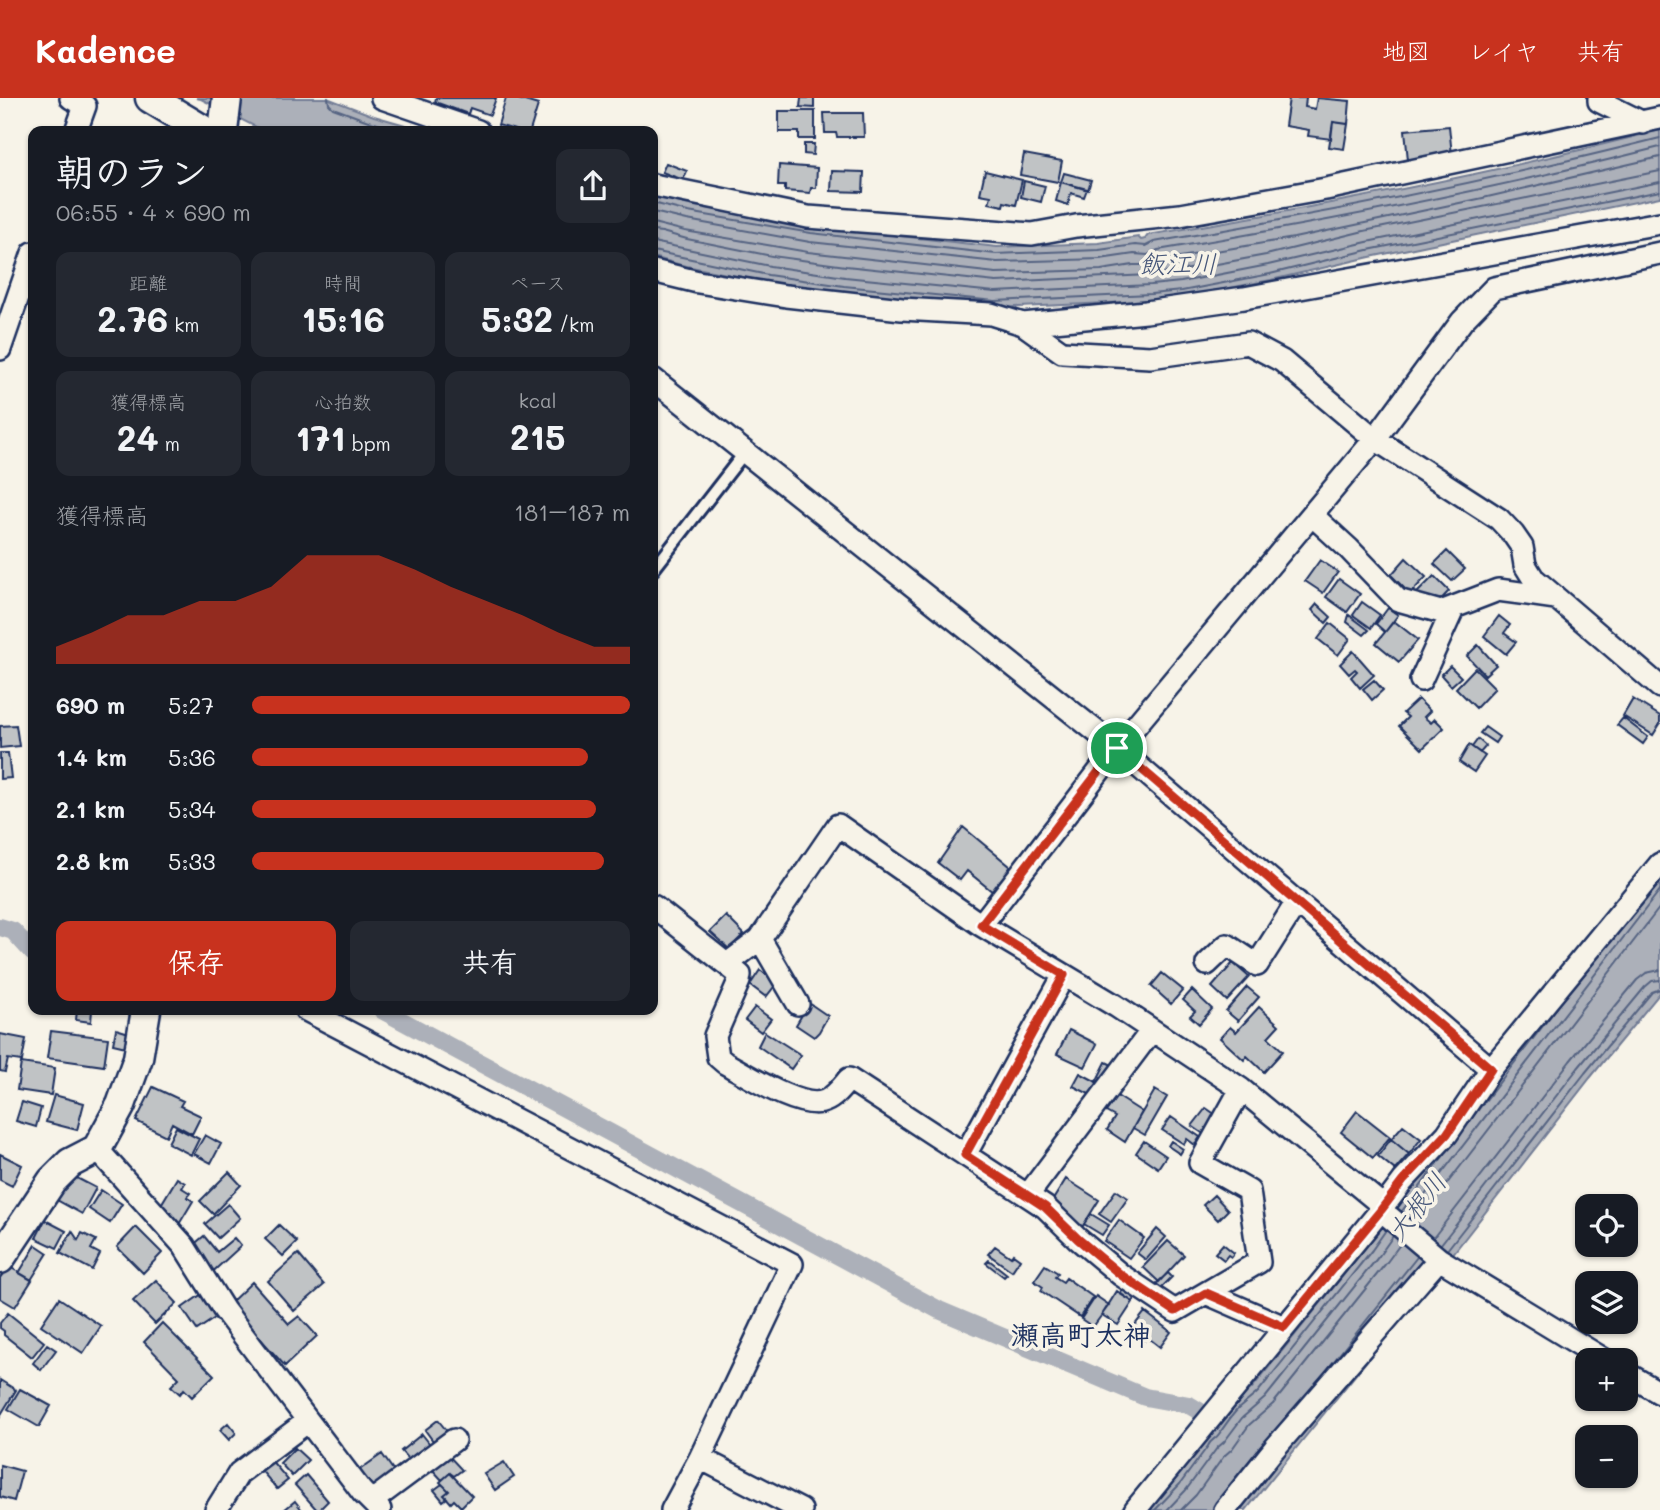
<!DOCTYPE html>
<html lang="ja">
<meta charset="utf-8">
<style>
:root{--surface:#171b24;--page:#242831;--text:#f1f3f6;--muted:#9ea1a6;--accent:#c8321e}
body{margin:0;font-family:Mali,"Klee One",sans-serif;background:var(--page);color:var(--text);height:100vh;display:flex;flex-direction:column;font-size:26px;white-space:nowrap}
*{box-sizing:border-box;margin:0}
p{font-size:23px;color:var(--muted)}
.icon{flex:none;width:38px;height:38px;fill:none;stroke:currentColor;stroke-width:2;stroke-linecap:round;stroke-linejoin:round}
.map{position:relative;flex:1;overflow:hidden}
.drawer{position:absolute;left:28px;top:28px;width:630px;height:889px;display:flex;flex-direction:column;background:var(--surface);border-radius:14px;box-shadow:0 2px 5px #0004}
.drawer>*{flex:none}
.buttons{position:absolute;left:1575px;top:1096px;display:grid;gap:14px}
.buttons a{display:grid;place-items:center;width:63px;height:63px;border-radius:14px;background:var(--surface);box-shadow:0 2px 5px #0004;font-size:35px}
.pin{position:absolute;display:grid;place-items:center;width:60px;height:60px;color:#fff;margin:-30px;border:4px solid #fff;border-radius:50%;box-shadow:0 2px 7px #0007}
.round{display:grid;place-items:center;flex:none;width:74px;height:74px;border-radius:14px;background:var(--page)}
.overview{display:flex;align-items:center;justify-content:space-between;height:119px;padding:0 28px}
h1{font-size:38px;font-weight:800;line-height:52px}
.figures{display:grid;grid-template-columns:repeat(3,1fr);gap:10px;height:119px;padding:7px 28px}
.figures div{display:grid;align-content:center;border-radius:14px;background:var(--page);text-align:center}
.figures b{font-size:35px;font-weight:800}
.figures small{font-size:19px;font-weight:400}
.figures p{font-size:19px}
.chart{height:196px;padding:14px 28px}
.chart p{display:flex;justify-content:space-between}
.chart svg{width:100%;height:126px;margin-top:7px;fill:var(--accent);opacity:.7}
.button{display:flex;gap:14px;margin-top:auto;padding:14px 28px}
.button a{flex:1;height:80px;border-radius:14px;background:var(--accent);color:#fff;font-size:28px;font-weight:800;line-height:80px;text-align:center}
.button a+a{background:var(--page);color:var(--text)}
ul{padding:0 28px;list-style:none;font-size:23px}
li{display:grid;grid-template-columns:112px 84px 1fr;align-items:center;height:52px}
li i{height:18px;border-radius:9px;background:var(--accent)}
header{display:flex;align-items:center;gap:42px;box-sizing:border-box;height:98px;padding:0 35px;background:var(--accent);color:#fff}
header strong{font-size:33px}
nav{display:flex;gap:38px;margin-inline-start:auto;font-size:24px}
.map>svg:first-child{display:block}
.water{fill:#acb0b9;stroke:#727c95;stroke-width:2}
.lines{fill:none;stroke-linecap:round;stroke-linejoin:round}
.shore{stroke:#556382;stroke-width:2}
.canal{stroke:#acb0b9;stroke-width:18}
.building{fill:#c0c3c5;stroke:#1b2f5e;stroke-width:2}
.lane-casing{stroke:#1b2f5e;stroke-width:16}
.street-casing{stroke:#1b2f5e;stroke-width:26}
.secondary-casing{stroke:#1b2f5e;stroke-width:33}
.lane{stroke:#f7f3e8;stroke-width:10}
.street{stroke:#f7f3e8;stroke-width:21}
.secondary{stroke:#f7f3e8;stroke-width:28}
.route-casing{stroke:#fff;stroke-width:14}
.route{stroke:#c8321e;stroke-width:9}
.labels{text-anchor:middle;stroke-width:7;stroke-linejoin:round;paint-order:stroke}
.water-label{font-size:26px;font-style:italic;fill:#465679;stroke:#f7f3e8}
.quarter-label{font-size:28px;font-weight:bold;fill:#1b2f5e;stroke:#f7f3e8}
</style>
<header>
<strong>Kadence</strong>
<nav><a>地図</a><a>レイヤ</a><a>共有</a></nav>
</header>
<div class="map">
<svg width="1660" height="1412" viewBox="0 0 1660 1412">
<rect width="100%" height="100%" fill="#f7f3e8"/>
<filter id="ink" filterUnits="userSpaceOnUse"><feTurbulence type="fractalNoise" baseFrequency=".0143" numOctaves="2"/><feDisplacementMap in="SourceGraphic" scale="14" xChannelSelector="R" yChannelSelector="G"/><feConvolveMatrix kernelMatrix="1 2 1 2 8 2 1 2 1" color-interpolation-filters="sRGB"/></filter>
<g filter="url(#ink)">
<path class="water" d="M196,0h131l47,18 52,15h-162l-63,-32z
M1660,32v67l-290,60 -99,23 -88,17 -31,4 -157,7 -152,-15 -76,-11 -86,-17 -28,-8v-61l36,9 123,21 185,21 101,-4 40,-6 3,3 4,-1 3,-4c172,-28 343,-61 512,-105z
M1660,767v128l-70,85 -152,195 -192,237h-101l30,-31 55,-72 22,-19 115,-142 14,-21 19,-22 1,-7 4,2 8,-14z"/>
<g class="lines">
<path class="shore" d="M328,0l1,6 4,4 38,14 30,9
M653,105l35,9 123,21 185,21 103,-4 36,-5 11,1 8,-4c169,-28 340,-62 506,-104
M653,114l34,8 123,22 187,20 103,-3 34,-5 14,1 10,-5c168,-28 337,-61 502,-103
M653,125l32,8 123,21 188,21 105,-3 32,-5h17l12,-5 132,-22 189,-40 177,-41
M653,133l9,1 25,7 85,17 74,10 150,16 154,-7 29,-4 87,-16 98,-24 296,-60
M653,144l117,24 75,11 150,15 156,-7 30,-3 87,-17 99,-23 293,-60
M653,153l115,24 76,11 151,15 156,-7 31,-3 88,-17 98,-24 292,-59
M1472,1020l87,-113
M1402,1113c14,-18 28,-38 43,-57
M1408,1119l252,-327
M1416,1126l244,-317
M1433,1140l137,-177 67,-81 9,-7 14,-3
M1441,1146l137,-176 67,-81 7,-6 8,-1
M1447,1152l138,-177 67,-81 8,-3
M1326,1273l91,-114
M1155,1412l25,-26 28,-38c3,-7 7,-6 11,-12 5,-7 10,-15 17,-23 7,-7 15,-12 22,-19l114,-142 14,-20
M1167,1412l19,-20 31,-42 7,-6 18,-24 23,-20 114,-142 14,-20
M1181,1412l15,-15 28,-39 8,-7 17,-24 24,-21 114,-142 14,-19"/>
<path class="canal" d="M0,829l13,4 20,22
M382,912l557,300 206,87 44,8 10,6"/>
</g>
<path class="building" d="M436,0h60l-6,17 -20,-7 -2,6 -33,-12z
M506,0h9l23,7 -8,26h-12l-20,-6z
M801,0h13v10l-14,-1z
M1289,0h17l-1,9 10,2 2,-11 33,3 -2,23 -15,-2 -2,17 -23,-3 1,-6 -24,-4z
M779,13h36v28h-16v-7h-20z
M824,15h39l1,24h-27l-1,-4h-11z
M1333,24l15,2 -4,25 -15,-2z
M1449,28l3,29 -44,5 -3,-30z
M804,46h10l-1,11 -9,-1z
M1024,56l38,7 -4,21 -38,-7z
M666,65l21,8 -4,9 -21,-8z
M779,67l38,3 -1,20h-5l-1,5 -25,-2v-5h-7z
M832,73l32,1 -1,20 -32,-1z
M985,73l37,9 -6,25 -12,-3 -1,4 -14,-3 2,-7 -11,-2z
M1064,75l27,7 -3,10 -27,-8z
M1024,83l21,5 -4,16 -20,-5z
M1061,84l26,7 -3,8 -13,-4 -3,12 -12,-4z
M1447,453l18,18 -13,12 -18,-17z
M1406,460l20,19 -16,17 -19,-19z
M1320,462l18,12 -15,21 -18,-12z
M1434,478l15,15 -20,21 -16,-15z
M1339,481l21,15 -13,18 -21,-15z
M1362,504l18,13 -9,13 -18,-13z
M1317,506l14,13 -5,6 -14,-13z
M1388,510l10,7 -13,17 -9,-8z
M1349,517l20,15 -5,5 -17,-13z
M1499,518l11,9 -6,8 12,9 -10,12 -22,-18z
M1394,523l24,19 -19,22 -23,-19z
M1330,525l20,16 -12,16 -20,-16z
M1478,547l18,20 -11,10 -18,-19z
M1353,553l21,24 -14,13 -9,-11 6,-6 -2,-2 -6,5 -9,-10z
M1450,568l11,11 -10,9 -10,-11z
M1475,570l20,20 -19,20 -20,-20z
M1374,582l9,10 -11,10 -9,-11z
M1418,601l12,12 -6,6 7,6 4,-4 9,9 -22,21 -23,-23 9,-9 -5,-4z
M1633,601l27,17v8l-7,11 -30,-19z
M1623,620l25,19 -5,7 -26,-19z
M16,627l3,21 -19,2v-22z
M1485,629l14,10 -4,6 -15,-10z
M1478,641l8,7 -6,7 -8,-6z
M1469,647l16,11 -11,16 -15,-10z
M0,655h8l3,25 -11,1z
M963,729l54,45 -19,24 -31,-25 -7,9 -22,-17z
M726,818l18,18 -15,15 -19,-17z
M1233,865l16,14 -22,24 -15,-14z
M760,872l17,13 -11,14 -16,-12z
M1162,875l21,17 -12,14 -20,-18z
M1247,889l12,10 -21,24 -12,-10z
M1192,892l20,19 -13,15 -9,-8 5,-5 -12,-11z
M809,905l19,13 -9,16 -5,5 -18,-12z
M755,909l16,12 -10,13 -16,-12z
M1259,909l20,18 -11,12 15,14 -19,21 -17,-16 -3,4 -24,-22 10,-11 6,5z
M77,912h15l-1,12 -15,-2z
M116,931l13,4 -3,14 -13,-3z
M1069,932l28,14 -12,23 -28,-13z
M51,933l57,7 -4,28 -57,-8z
M765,934l36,23 -10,14 -33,-23z
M0,936l26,5 -4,22 -14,-2 -3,13 -5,-1z
M1106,964l12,6 -10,20 -12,-6z
M21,965l34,5 -4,27 -34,-5z
M1080,975l28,15 -17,7 -18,-9z
M153,989l30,14 -3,5 21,10 -9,18 -20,-11 -6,13 -30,-15z
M1155,992l12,7 -22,38 -12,-7z
M54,997l30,8 -7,27 -31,-8z
M1117,998l25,16 -17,30 -18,-12 8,-13 -9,-5z
M22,1004l19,6 -5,19 -20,-6z
M1206,1010l13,9 -14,18 -13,-9z
M1357,1013l33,26 -17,21 -32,-26z
M1171,1019l29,20 -5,8 -8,-6 -3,5 -22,-14z
M1403,1027l18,14 -12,15 -18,-15z
M176,1029l23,12 -8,16 -23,-12z
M205,1037l16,9 -10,19 -17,-9z
M1391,1041l18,15 -14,16 -17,-14z
M1144,1043l22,15 -8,12 -22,-15z
M1171,1043l12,8 -3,5 -12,-8z
M0,1056l22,11 -10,21 -12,-6z
M229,1074l12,13 -28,29 -13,-13z
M71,1077l25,13 -14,26 -25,-14z
M177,1080l8,5 -3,5 8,5 -3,4 6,4 -15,25 -22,-13z
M1066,1081l33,21 -18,29 -13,-8 3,-5 -20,-13z
M101,1092l21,14 -12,19 -21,-14z
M1116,1092l12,8 -17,24 -12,-8z
M1214,1097l14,15 -10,10 -15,-15z
M228,1106l12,14 -22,20 -13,-14z
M1091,1116l18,11 -7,10 -18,-11z
M45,1122l21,11 -9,17 -21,-10z
M1119,1122l25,18 -15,20 -25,-17z
M279,1127l18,17 -14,14 -18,-17z
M136,1129l26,26 -19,20 -26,-26z
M1157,1131l9,8 -20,23 -9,-7z
M72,1133l6,9 4,-7 14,7 -5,9 9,5 -8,16 -32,-17z
M204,1138l13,16 17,-14 7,8 -34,31 -22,-25z
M1168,1143l16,14 -25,27 -16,-15z
M1223,1146l11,9 -3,4 -3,-2 -4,5 -9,-7z
M36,1147l12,8 -17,27 -12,-7z
M995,1148l16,11 2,-3 7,5 -8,12 -24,-17z
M298,1156l26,31 -30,26 -26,-30z
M989,1162l18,14 -3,3 -18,-14z
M1045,1167l13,8 -3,4 8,5 3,-4 27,19 -13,20 -39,-26 2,-4 -9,-6z
M8,1168l24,14 -17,27 -15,-9v-20z
M1168,1175l4,4 -11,11 -5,-4z
M156,1182l21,23 -22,21 -22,-23z
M252,1184l37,42 10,-8 18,20 -32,30 -56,-62z
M1128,1185l12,8 -7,11 -13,-8z
M1117,1193l16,11 -15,23 -16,-10z
M202,1196l16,22 -21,14 -15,-22z
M1096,1198l13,9 -16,22 -12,-8z
M59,1200l42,28 -18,27 -42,-28z
M1145,1214l26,20 -11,15 -13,-10 -3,4 -14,-10z
M8,1215l36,29 -12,15 -28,-22v-4l-4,-3v-5z
M162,1225l52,52 -22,22 -8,-8 -4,5 -9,-8 8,-8 -35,-36z
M47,1246l9,6 -15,20 -8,-7z
M0,1282l16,10 -16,26z
M20,1291l31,17 -12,21 -31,-18z
M438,1322l12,15 -14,10 -11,-15z
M228,1325l8,10 -7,7 -9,-10z
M422,1336l11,14 -20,17 -12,-14z
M295,1350l13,12 -16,16 -12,-13z
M382,1356l16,23 -24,17 -16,-23z
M447,1356l15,16 -8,6 -4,-3 -8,7 -11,-12z
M270,1361l18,21 -11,9 -18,-21z
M504,1364l10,15 -19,13 -11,-16z
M0,1367l22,6 -8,30 -14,-4z
M450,1375l22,23 -11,11 -7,-7 -3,3 -7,-8 5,-4 -9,-9z
M306,1377l22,26 -9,9h-2l-22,-25z
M442,1386l7,7 -5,4 3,3 -4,3 -9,-11z
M295,1403l7,9h-18z"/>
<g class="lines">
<defs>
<path id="lane" d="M653,472l92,-118"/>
<path id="street" d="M71,0l14,8 -9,25
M382,0l96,33
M1599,0v3l44,22
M653,87l155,32 224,17 44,-8 104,-11 146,-26 334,-71
M653,173l45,11 88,14 116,13 89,5 32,10 39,28 88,5 98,-14 34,18 93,78 124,80 14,15 9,13 3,18 8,13 127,109
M1023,226l123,-12 98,-14 416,-75
M0,251l33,-96
M653,281l464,369 374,321
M1312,417l37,34 49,51 43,12 57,-22 58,8
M1421,582l33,-73
M653,808l87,69 -1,6 -24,55 3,21 7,6c22,12 77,48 100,38 10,-4 17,-14 24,-22l196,128 33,32 43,36 54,36 84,-49 -10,-71 -49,-28 41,-74
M760,841l38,65
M727,866l33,-25 78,-114 143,100
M1207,866l20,-19 30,20 40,-63
M306,912l486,254 -92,194 -28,52
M97,1051l87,97 40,64 138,182 18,18
M965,1057l99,-180
M1028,1097l124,-165
M1206,1195l78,34
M1605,1262l-166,-101 -58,-49 -4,-9 -136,-112 -125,-83 -135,-81 136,-177 258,-309 87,-118 32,-33 166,-35
M1626,1275l34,20
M700,1360l101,52
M372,1403l82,-61
M216,1412l23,-37 69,-52
M1135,1412l246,-300 22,-29 44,-47 44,-65 169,-205
M1225,1412l49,-61 165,-190"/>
<path id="secondary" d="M150,0l55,33
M223,33l4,-33
M0,1161l52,-78 18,-18 27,-14 24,-44 17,-47 8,-48"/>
</defs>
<use href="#lane" class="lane-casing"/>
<use href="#street" class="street-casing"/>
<use href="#secondary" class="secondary-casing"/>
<use href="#lane" class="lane"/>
<use href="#street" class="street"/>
<use href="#secondary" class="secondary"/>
</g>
</g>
<g class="lines" filter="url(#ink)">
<defs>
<path id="route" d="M1117,650l374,321 -44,65 -44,47 -22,29 -97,117 -78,-34 -31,18 -54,-36 -43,-36 -33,-32 -80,-52 99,-180 -83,-50z"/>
</defs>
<use href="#route" class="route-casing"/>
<use href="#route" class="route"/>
</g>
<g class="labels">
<g class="water-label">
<text x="1178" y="175">飯江川</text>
<text transform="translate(1417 1109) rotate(-52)" y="9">大根川</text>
</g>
<g class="quarter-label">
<text x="1081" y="1247">瀬高町太神</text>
</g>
</g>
</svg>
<div class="buttons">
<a><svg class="icon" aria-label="locate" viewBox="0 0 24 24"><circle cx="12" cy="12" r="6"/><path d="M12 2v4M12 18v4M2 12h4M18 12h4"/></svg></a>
<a><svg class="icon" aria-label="layers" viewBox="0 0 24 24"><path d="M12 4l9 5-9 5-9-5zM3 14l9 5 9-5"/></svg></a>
<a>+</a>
<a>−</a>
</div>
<div class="pin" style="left:1117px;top:650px;background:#1e9e55"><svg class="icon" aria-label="arrive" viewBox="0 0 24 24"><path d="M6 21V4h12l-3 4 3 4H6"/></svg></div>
<section class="drawer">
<div class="overview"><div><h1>朝のラン</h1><p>06:55 · 4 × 690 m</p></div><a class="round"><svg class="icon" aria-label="share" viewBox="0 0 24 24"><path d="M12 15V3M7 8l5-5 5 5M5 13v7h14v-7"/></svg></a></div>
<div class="figures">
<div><p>距離</p><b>2.76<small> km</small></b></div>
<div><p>時間</p><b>15:16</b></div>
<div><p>ペース</p><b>5:32<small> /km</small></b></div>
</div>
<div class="figures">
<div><p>獲得標高</p><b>24<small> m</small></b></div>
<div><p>心拍数</p><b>171<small> bpm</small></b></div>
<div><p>kcal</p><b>215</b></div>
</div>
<div class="chart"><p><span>獲得標高</span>181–187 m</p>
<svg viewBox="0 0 160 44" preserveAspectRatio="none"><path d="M0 44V38L10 33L20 27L30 27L40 22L50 22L60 17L70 6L80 6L90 6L100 11L110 17L120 22L130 27L140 33L150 38L160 38V44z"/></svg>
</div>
<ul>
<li><b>690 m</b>5:27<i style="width:100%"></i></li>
<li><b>1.4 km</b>5:36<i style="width:89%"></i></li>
<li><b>2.1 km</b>5:34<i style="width:91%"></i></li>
<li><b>2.8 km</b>5:33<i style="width:93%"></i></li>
</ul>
<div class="button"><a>保存</a><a>共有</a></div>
</section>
</div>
